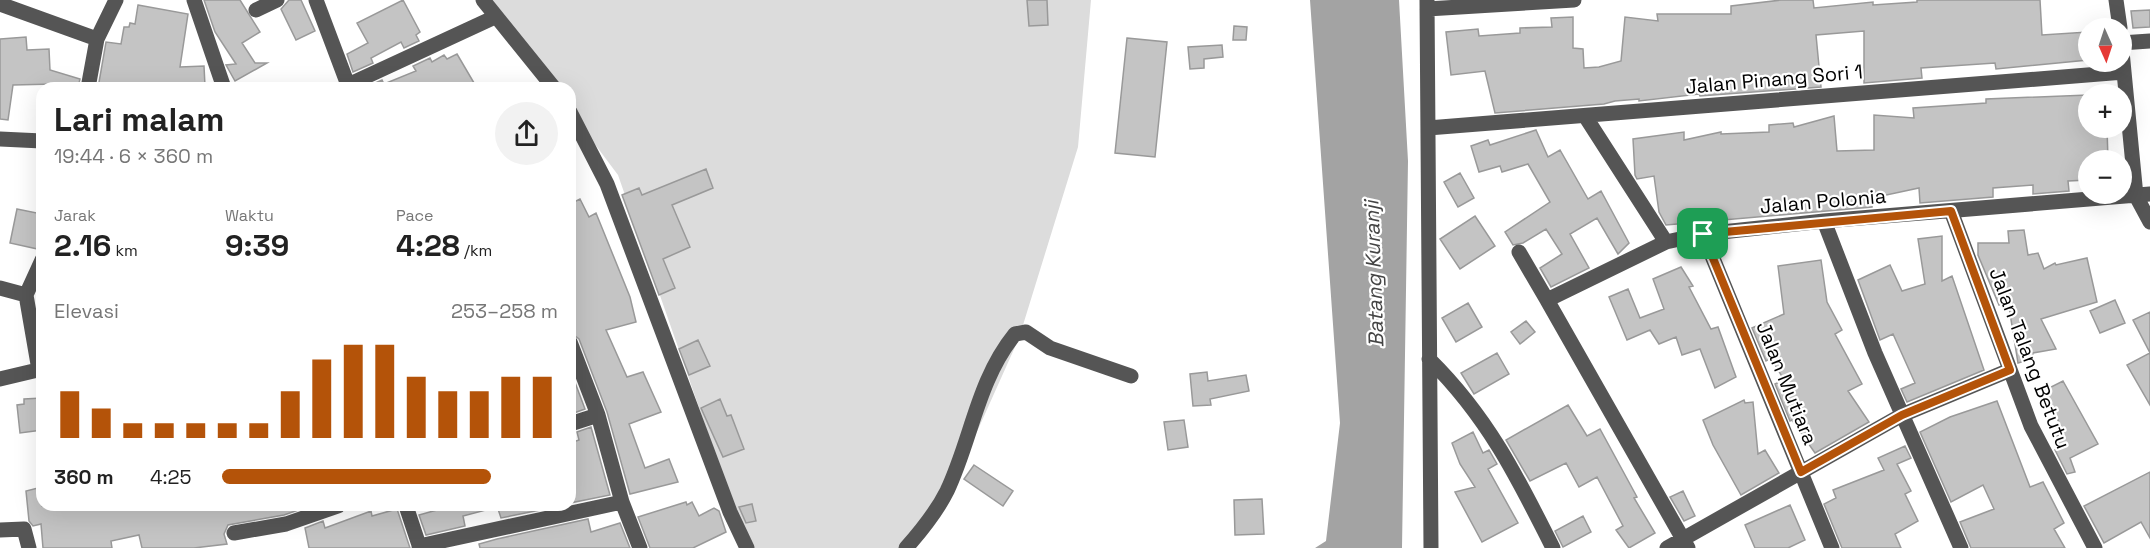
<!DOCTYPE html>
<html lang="id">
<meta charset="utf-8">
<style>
:root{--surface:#fff;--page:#f2f2f2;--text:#222;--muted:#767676;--accent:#b45309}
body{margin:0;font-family:"Space Grotesk",sans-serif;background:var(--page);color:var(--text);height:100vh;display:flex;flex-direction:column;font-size:22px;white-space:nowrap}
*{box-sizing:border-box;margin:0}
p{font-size:20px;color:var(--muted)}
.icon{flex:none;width:33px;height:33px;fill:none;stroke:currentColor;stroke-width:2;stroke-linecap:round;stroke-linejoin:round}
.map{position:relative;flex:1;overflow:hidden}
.panel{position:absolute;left:36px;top:82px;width:540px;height:429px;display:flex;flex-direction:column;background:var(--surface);border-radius:18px;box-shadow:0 6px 24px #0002}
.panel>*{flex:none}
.needle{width:39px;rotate:177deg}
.buttons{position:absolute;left:2078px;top:18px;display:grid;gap:12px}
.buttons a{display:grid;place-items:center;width:54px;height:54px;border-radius:50%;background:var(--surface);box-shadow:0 6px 24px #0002;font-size:30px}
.pin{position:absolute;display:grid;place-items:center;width:51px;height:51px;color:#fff;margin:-26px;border-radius:12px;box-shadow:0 3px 9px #0006}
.round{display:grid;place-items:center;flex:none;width:63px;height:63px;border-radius:32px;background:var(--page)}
.head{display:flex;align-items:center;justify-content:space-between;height:102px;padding:0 18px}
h1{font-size:33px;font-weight:700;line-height:45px}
.stats{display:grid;grid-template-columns:repeat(3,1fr);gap:9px;height:102px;padding:6px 18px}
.stats div{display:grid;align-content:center}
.stats b{font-size:30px;font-weight:700}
.stats small{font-size:16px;font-weight:400}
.stats p{font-size:16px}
.chart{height:168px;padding:12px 18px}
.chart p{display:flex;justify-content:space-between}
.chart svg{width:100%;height:108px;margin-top:6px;stroke:var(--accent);stroke-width:6}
ul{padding:0 18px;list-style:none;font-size:20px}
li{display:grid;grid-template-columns:96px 72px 1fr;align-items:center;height:45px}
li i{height:15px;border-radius:8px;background:var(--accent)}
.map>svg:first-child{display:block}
.green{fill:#dcdcdc}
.water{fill:#a3a3a3}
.building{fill:#c4c4c4;stroke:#999;stroke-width:1.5}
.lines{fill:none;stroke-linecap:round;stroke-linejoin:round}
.minor{stroke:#555;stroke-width:15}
.route-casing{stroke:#fff;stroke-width:12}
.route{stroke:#b45309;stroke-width:8}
.labels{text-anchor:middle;stroke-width:4.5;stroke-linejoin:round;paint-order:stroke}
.street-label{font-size:20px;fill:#000;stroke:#fff}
.water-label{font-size:21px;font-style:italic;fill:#444;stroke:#fff}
</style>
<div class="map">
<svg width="2150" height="548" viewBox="0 0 2150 548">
<rect width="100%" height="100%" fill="#fff"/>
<path class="green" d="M486,0h605l-13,147 -59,191 -82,183 -22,27h-167l-130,-373 -48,-64v-23h-17z"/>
<path class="water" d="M1310,0h89l9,161 -6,387h-87l11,-7 14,-118z"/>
<path class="building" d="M204,0h36l20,32 -18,11 13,20h12l-32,18 -9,-16 10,-1 -21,-32z
M289,0h12l14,31 -19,9 -15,-31z
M403,0l17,32 -4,3 3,6 -15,7 -3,-6 -30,16 2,5 -20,9 -6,-18 21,-11 -11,-20z
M1027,0h20l1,25 -19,1z
M1781,0h32l1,8 59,-6v3l44,-3v-2h123l2,35 46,-3v28l-92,9 -1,-6 -74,5 1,10 -58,5v-52l-48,4 5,52 -121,9 -1,-2 -60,7v-2l-24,2 -11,3 -109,9 -10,-42 -34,4 -5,-43 32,-3 1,7 41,-3v-5l32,-1 -1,-9 22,-1v31l10,1 1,19 15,-1 22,-6 4,-44 33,4 -1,-7h74v-8z
M138,5l50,9 -8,53 24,-1 1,20 -107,2 8,-46 15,2 3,-17h5l1,-4 5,1z
M2150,10v17l-17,1 -2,-17z
M1234,26l13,1 -1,13h-13z
M26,37l1,13 22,-1 1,21 30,9 -1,4h-8l-2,5h-16l1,-4 -41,1 -5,35 -8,-1v-80z
M1127,38l40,4 -12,115 -40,-4z
M1222,45l1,12 -19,2v9l-14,1 -2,-22z
M457,54l20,34h-113l18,-8 2,4 32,-13 -3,-5 17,-8 2,4 12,-7 3,4z
M2088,95v33h19l1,32h-20v20l-20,1 1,10 -36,3v-9l-40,3v9l-73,6 -1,-15 -47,10v9l-206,18 -7,-13 -5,-36 -17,3 -2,-4 -2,-36 51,-7v8l37,-8v2l48,-2v-7l24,-2 1,4 40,-11 3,35 37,-1v-35l40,3 -1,-10 73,-5v-4z
M1536,130l12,27 12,-7 28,49 13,-8 28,52 -11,11 -21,-36 -27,16 19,34 -38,19 -11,-19 22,-14 -16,-25 -23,14 -10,2 -8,-13 45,-30 -22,-38 -26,8 -2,-6 -21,6 -8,-26 17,-6 2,5z
M706,169l7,19 -41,17 18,42 -27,12 12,29 -16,7 -37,-100 17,-7 3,7z
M1460,173l14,25 -16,9 -14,-25z
M580,199l9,18 7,-4 34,84 6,25 -30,8 21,47 16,-5 18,40 -32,12 16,44 24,-9 9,23 -48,12 -23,-82 -28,-73 -9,-7v-128z
M17,209l25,5v36l-32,-7z
M1475,216l20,30 -35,23 -20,-30z
M2024,230l4,25 10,-2 6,16 11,-6 1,2 31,-7 10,44 -56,17 15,30 -23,4 -1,6 -14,4 -10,-62 -9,4 -21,-50v-12h31l-1,-12z
M1942,236v45l10,-5 32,94 -77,32 -6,-13 14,-6 -22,-49 -13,6 -22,-60 32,-15 12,26 23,-7 -7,-45z
M1821,260l6,42 15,28 -7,4 27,50 -14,7 21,31 -54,31 -23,-33 -2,1 -15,-37 9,-4 -13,-22 -5,3 -14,-33 32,-14 -6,-48z
M1681,267l12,19 -4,1 22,42 7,-2 18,50 -21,11 -15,-39 -18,6 -6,-18 -17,7 -9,-14 -23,10 -18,-43 19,-8 12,29 24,-9 -11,-30z
M2115,300l10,23 -25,10 -10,-22z
M1468,303l14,24 -26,15 -14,-24z
M2150,312v93l-23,-40 23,-12 -17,-33z
M1526,321l9,11 -15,12 -9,-12z
M698,340l12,26 -21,9 -10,-26z
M1497,353l12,21 -35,20 -13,-21z
M570,369l15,40 -14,5 -1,-2z
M1207,372l1,9 38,-6 3,16 -39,8 1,6 -18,1 -3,-32z
M2063,381l35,63 -28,14 5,14 -8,2 -12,-24 5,-2 -5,-11 9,-5 -21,-41z
M42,398v32l-22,3 -3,-28 7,-1v-5z
M720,399l7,17 4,-1 13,34 -21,8 -22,-49z
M1744,400l1,3 8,-1 5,52 7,-4 14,23 -38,22 -28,-50 -10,-25z
M1997,401l33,86 13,-5 21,41 -10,6 11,19h-94l-11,-26 34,-13 -11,-24 -32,17 -31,-70 30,-15z
M1568,405l19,31 13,-7 37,68 -3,1 21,35 -26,15 -13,-18 7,-4 -26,-49 -18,10 -13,-24 -36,18 -24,-41z
M1184,420l4,27 -20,3 -4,-28z
M591,427l19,68 -40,8v-60l9,-3 -2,-8z
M1473,432l10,21 6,-3 8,14 -9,5 30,54 -36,19 -27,-50 20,-5 -15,-23 -8,-21z
M1905,446l6,12 -14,6 14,27 -6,3 13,27 -23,13 6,14h-59l-18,-44 12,-6 -3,-8 51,-20 -6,-12z
M974,465l39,26 -10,15 -39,-27z
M2150,472v66l-9,-16 -37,21 -20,-37z
M42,487v19h268l-26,9 -56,10 -4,9 3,10 -33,4h-52l-3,-13 -28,6 1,7h-69l-2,-24 -8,2 -4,-5 -3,-30z
M1683,491l12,25 -11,5 -14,-24z
M1262,499l2,35 -29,1 -1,-35z
M686,502l1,3 5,-3 7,14 15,-8 5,3 7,21 -33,16h-43l-12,-31z
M752,504l4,17 -10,2 -7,-16z
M1790,505l15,35 -17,8h-33l-10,-23z
M443,506h43v4l-23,6 2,10 -39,9 -7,-20 25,-7z
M497,506h63l-59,12z
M397,509l13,39h-101l-4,-20 18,-7 2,7 46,-17 1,5z
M1583,516l8,16 -28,15 -8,-16z
M588,519l3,13 29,-9 10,25h-150l-1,-4 18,-5z"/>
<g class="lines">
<path class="minor" d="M194,0l30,88
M316,0l32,85
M483,0l71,88
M1427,0l4,548
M2116,0l4,28
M0,4l97,35
M1427,9l147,-9
M256,10l21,-10
M2121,41l15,155 14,26
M2121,43l29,-2
M88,88l9,-49 19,-39
M349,88l-1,-3 147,-68
M570,112l37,72 123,328 17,36
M1585,116l81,126
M1428,128l696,-56
M0,139l42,2
M1951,211l80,215 64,122
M1824,221l51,132 86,195
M1703,234l129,314
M1519,252l28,48
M0,288l26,7
M570,342l28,73 24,87 18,46
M1429,359c58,57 88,117 124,189
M39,370l-13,-75 16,-35
M0,379l42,-10
M570,424l28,-9
M406,506l14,42
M0,530l24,-1 5,19
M234,533l52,-9 52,-18
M419,546l203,-44
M906,548c16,-18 30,-35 41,-57 25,-53 30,-110 68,-157l11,-2 24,16 81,28
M1667,548l235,-133 108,-45
M1688,548l-141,-248 119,-58 37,-8 121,-13 326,-27"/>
</g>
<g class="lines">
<defs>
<path id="route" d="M1951,211l59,159 -108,45 -101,57 -98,-238z"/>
</defs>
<use href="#route" class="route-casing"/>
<use href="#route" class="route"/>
</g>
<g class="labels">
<g class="street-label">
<text transform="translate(1774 79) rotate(-5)" y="7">Jalan Pinang Sori 1</text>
<text transform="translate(1823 201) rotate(-5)" y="7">Jalan Polonia</text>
<text transform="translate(2030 358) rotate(69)" y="7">Jalan Talang Betutu</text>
<text transform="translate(1787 383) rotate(68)" y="7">Jalan Mutiara</text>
</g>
<g class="water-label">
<text transform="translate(1374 274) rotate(-92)" y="7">Batang Kuranji</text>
</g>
</g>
</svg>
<div class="buttons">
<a><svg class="needle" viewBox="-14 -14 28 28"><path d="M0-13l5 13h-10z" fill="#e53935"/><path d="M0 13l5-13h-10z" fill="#767676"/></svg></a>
<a>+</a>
<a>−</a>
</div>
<div class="pin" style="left:1703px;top:234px;background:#1e9e55"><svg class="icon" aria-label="arrive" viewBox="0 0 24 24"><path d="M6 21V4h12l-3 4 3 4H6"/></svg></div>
<section class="panel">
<div class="head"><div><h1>Lari malam</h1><p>19:44 · 6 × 360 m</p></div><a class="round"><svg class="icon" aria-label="share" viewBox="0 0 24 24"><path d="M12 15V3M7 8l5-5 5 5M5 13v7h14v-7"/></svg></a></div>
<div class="stats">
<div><p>Jarak</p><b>2.16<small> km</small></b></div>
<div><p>Waktu</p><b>9:39</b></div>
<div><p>Pace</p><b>4:28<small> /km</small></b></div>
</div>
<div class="chart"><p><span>Elevasi</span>253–258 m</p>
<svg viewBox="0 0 160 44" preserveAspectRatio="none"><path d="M5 44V25M15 44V32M25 44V38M35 44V38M45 44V38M55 44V38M65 44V38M75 44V25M85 44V12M95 44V6M105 44V6M115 44V19M125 44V25M135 44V25M145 44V19M155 44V19"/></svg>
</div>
<ul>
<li><b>360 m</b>4:25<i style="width:80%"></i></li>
</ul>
</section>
</div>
